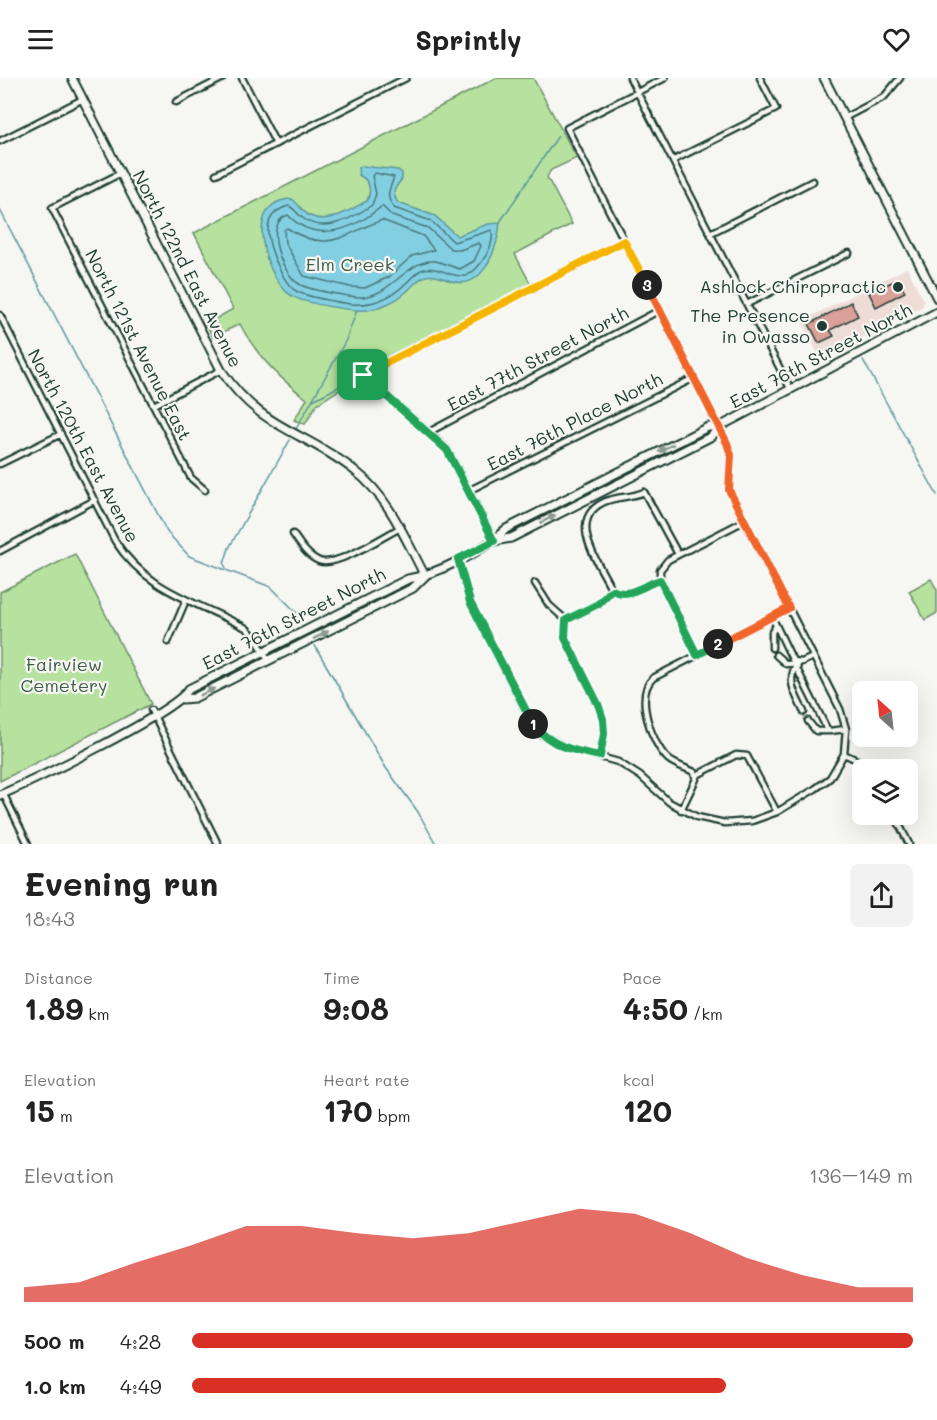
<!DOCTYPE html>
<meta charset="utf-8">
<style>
:root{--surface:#fff;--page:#f2f2f2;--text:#222;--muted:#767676;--accent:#d93025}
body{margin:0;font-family:Mali,sans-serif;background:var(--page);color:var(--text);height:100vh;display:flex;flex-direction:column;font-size:22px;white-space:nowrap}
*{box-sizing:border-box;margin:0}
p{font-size:20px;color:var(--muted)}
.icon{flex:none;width:33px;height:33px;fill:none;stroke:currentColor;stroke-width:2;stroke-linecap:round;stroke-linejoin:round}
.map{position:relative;height:766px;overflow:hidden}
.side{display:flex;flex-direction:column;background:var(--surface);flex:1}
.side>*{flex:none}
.needle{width:39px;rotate:333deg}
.fabs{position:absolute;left:852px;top:603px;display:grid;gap:12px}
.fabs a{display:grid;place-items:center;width:66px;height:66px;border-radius:9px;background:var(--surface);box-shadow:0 6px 24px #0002;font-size:30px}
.pin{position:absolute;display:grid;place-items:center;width:51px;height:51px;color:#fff;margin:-26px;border-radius:12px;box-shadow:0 3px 9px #0006}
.km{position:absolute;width:30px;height:30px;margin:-15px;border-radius:50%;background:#222;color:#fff;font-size:16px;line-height:30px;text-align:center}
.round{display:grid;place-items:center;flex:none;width:63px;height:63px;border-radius:9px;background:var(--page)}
.summary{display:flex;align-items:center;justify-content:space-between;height:102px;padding:0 24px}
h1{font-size:33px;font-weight:700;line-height:45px}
.figures{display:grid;grid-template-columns:repeat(3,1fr);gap:9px;height:102px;padding:6px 24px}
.figures div{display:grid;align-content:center}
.figures b{font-size:30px;font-weight:700}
.figures small{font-size:16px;font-weight:400}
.figures p{font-size:16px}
.chart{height:168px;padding:12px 24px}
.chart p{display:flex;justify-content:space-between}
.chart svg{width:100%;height:108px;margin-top:6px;fill:var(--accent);opacity:.7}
ul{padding:0 24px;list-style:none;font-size:20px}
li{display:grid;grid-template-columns:96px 72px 1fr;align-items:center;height:45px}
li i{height:15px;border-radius:8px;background:var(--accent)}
header{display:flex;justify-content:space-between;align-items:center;height:78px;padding:0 24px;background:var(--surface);font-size:27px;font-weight:700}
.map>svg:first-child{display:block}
.built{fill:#eedcd7}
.green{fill:#b7e19e;stroke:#6b8f69;stroke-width:1.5}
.water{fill:#83cfe2;stroke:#5b959c;stroke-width:1.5}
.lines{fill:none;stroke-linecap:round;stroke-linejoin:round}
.shore{stroke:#47777a;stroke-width:1.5}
.stream{stroke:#5b959c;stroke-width:1.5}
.building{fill:#daa199;stroke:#1f3d34;stroke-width:1.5}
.street-casing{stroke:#1f3d34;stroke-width:9}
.secondary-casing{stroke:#1f3d34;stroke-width:11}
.street{stroke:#f6f6f2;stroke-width:4.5}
.secondary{stroke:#f6f6f2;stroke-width:7}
.oneway{fill:#8a9a93}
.split-1-casing{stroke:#fff;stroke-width:12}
.split-2-casing{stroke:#fff;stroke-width:12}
.split-3-casing{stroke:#fff;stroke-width:12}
.split-4-casing{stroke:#fff;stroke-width:12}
.split-1{stroke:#22a559;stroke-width:8}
.split-2{stroke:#22a559;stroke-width:8}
.split-3{stroke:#f0652b;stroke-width:8}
.split-4{stroke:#f5b400;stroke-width:8}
.poi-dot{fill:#1f3d34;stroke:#f6f6f2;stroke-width:2}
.labels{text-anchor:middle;stroke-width:4.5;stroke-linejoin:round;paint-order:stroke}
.park-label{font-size:18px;fill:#3d5e49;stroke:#f6f6f2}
.street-label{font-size:18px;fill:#1f3d34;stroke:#f6f6f2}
.poi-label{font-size:18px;fill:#1f3d34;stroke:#f6f6f2;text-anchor:end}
</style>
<header><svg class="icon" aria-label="menu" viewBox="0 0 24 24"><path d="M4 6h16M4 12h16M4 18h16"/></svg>Sprintly<svg class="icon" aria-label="heart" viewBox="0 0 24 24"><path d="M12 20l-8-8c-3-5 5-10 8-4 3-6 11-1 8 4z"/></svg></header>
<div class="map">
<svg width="937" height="766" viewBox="0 0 937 766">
<rect width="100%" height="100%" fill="#f6f6f2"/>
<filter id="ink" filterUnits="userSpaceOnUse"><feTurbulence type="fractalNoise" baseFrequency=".0167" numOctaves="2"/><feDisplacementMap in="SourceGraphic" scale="12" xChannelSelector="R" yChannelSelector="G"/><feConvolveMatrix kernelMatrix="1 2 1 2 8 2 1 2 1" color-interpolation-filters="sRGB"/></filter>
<g filter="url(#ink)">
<path class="built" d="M907,190l17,33 -1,5 -103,52 -18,-37z"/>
<path class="green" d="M496,0h37l44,80 -26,12 -4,7 25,47 -57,30 16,31 -154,78 -21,4 -4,8 1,6 -36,23 -12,20 -11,-4 13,-21c-27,-20 -52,-45 -67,-75l-27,13 -7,-13 27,-15 -39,-76z
M75,476l76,150 -151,77v-189z
M931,501l6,11v23l-12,7 -16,-29z"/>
<path class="water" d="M362,88l36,4 4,3v6c-8,10 -11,13 -4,24l37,13 22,20 31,-12 12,-1c-2,22 -15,65 -44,59 -10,-1 -20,-9 -30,-6 -8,2 -15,12 -21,17 -9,8 -25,15 -37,17 -13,2 -66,-7 -76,-14 -27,-17 -51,-96 0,-97 7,5 10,13 18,17 19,9 39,-6 57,-15 5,-11 3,-20 -8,-26l-1,-7z"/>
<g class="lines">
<path class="shore" d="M375,95l19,4c-4,13 -10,17 0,31l37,13 23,21 38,-12c3,16 -12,39 -26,46 -15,2 -30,-12 -45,-6 -6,3 -12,11 -17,15 -14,14 -35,21 -54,19 -13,-2 -43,-7 -54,-13 -8,-4 -12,-14 -16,-21 -11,-22 -24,-56 9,-64 6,3 9,9 15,13 21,15 49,-1 68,-14l4,-11 -4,-18z
M382,128l10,10 36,12 23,21 9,1 19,-7 2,3 -7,15 -14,8c-9,-2 -17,-7 -26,-8 -26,-2 -42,34 -72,36 -13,0 -53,-7 -63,-13 -17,-10 -37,-61 -11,-69 28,30 67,14 94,-9z
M382,142l41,16 11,14 -22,6 -23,21 -24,11 -15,-1 -46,-11 -19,-33 -1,-13 3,-2c42,27 56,6 95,-8z"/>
<path class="stream" d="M0,132l167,322 22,24 82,31 27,27 4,8
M500,144l58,-86
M863,282l74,135
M313,322l31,-16
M296,351l50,-89 11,-30
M226,490l-2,-4 5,-16 61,-108
M315,568l71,122 32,44 18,32"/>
</g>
<path class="building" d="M898,201l7,13 -29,15 -7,-14z
M851,224l7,14 -28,14 4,6 -15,7 -10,-19z"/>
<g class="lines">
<defs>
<path id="street" d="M242,0l34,66
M630,0l161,312
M176,24l47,-24
M844,40l40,-21 16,-19
M0,63l83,-42
M674,82l102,-51 -16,-31
M121,95l-69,35 139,270 14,12
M216,96l190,-96
M711,155l102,-52
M747,226l102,-51
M0,237l115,226c33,51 81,60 131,87l9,9 14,24
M154,327l67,-35
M429,354l231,-122
M0,386l61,-30
M468,413l226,-113
M293,456c7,10 14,22 26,27 17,7 65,-25 81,-33
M494,462l-47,-91 -84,-74 261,-134
M0,473l95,-51
M458,483l12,41 58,114 14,19 26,13 50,14 22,14 29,26 28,15 28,6 27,-2 25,-9 38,-23 15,-11 14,-24 2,-25 -6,-20 -111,-219 2,-35 -4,-12 -160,-315 98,-50
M660,502l37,75
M535,505l14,22 17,15 -1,18 33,66 5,15 1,15 -4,21
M612,512c-12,-25 -47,-70 -8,-88 13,-6 27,-4 40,-10l34,62
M772,539l21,44 9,1 11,-5
M566,542l32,-16 14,-14c17,9 31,-5 48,-10v-10l8,-10 76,-39
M168,564l18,-42
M772,570v-16l4,-6
M776,577l10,9 12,-1 -1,6 30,60 3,2 16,-2
M797,585c-11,18 -2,31 7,49
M151,632l67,134
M808,643l8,10h14
M844,676l15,7 11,9
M695,698l41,-21 11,1 30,56
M3,715l25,51
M681,732l15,-31 -2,-7c-8,-4 -19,-7 -26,-13 -16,-15 -34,-63 -15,-81l136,-70
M894,736l15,30"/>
<path id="secondary" d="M72,0l149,292c40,60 82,60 133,100 35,27 51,68 71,106
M824,0l113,220
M494,463l17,-3 201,-102 7,-9 218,-115
M183,621l11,-1 219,-110 12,-12
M0,717c33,-14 174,-82 189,-106l219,-110c30,-5 77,-29 98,-50l202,-102h11"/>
</defs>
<use href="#street" class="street-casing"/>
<use href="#secondary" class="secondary-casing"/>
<use href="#street" class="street"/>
<use href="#secondary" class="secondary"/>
</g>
<defs><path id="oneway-solid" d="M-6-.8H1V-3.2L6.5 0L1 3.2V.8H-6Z" transform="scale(1.5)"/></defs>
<g class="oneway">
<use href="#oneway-solid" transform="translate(666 370) rotate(153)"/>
<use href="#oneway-solid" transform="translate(548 441) rotate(-27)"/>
<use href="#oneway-solid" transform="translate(321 557) rotate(-27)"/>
<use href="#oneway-solid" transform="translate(207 614) rotate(-26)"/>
</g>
</g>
<g class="lines" filter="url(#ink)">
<defs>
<path id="split-1" d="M363,297l84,75 47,91 -36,18 12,43 63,122"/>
<path id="split-2" d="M533,646c17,22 41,27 67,32l4,-22 -1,-15 -5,-15 -33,-66 1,-18 32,-16 14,-14c17,9 31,-5 48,-10l37,75 21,-11"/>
<path id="split-3" d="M647,207l80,158 4,12 -2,35 60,118 -71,36"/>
<path id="split-4" d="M363,297l261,-134 23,44"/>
</defs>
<use href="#split-1" class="split-1-casing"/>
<use href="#split-2" class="split-2-casing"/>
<use href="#split-3" class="split-3-casing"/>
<use href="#split-4" class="split-4-casing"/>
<use href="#split-1" class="split-1"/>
<use href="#split-2" class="split-2"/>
<use href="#split-3" class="split-3"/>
<use href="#split-4" class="split-4"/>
</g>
<g class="poi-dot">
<circle cx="898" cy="209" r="6"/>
<circle cx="822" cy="248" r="6"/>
</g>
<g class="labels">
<g class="park-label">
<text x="350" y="193">Elm Creek</text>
<text x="64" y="593">Fairview<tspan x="64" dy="21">Cemetery</tspan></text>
</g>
<g class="street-label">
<text transform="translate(187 191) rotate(63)" y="6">North 122nd East Avenue</text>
<text transform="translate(138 267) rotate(63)" y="6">North 121st Avenue East</text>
<text transform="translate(821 278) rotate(-28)" y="6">East 76th Street North</text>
<text transform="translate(538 281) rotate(-28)" y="6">East 77th Street North</text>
<text transform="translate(575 344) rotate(-27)" y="6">East 76th Place North</text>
<text transform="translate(83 368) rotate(62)" y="6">North 120th East Avenue</text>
<text transform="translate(294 541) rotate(-27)" y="6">East 76th Street North</text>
</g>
<g class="poi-label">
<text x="886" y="215">Ashlock Chiropractic</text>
<text x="810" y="244">The Presence<tspan x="810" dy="21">in Owasso</tspan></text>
</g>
</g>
</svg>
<div class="fabs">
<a><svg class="needle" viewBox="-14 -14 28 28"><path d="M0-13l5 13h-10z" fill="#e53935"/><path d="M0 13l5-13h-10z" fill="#767676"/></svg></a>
<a><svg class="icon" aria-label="layers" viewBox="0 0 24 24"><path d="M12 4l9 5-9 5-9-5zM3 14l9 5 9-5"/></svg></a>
</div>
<div class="pin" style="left:363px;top:297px;background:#1e9e55"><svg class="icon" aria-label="arrive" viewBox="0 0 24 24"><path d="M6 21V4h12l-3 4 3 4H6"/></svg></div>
<b class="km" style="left:533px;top:646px">1</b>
<b class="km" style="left:718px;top:566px">2</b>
<b class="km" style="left:647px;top:207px">3</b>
</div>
<section class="side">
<div class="summary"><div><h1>Evening run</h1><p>18:43</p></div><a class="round"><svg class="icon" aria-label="share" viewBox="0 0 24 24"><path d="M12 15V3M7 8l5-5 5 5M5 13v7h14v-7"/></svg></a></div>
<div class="figures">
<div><p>Distance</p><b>1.89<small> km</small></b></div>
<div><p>Time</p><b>9:08</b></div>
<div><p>Pace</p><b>4:50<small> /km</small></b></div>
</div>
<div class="figures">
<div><p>Elevation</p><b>15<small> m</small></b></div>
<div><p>Heart rate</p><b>170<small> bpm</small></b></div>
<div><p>kcal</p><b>120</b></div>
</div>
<div class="chart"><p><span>Elevation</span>136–149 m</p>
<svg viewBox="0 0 160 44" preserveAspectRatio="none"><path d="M0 44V38L10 36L20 28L30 21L40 13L50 13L60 16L70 18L80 16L90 11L100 6L110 8L120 16L130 26L140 33L150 38L160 38V44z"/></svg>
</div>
<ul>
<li><b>500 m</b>4:28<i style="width:100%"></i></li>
<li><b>1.0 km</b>4:49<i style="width:74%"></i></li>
</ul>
</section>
